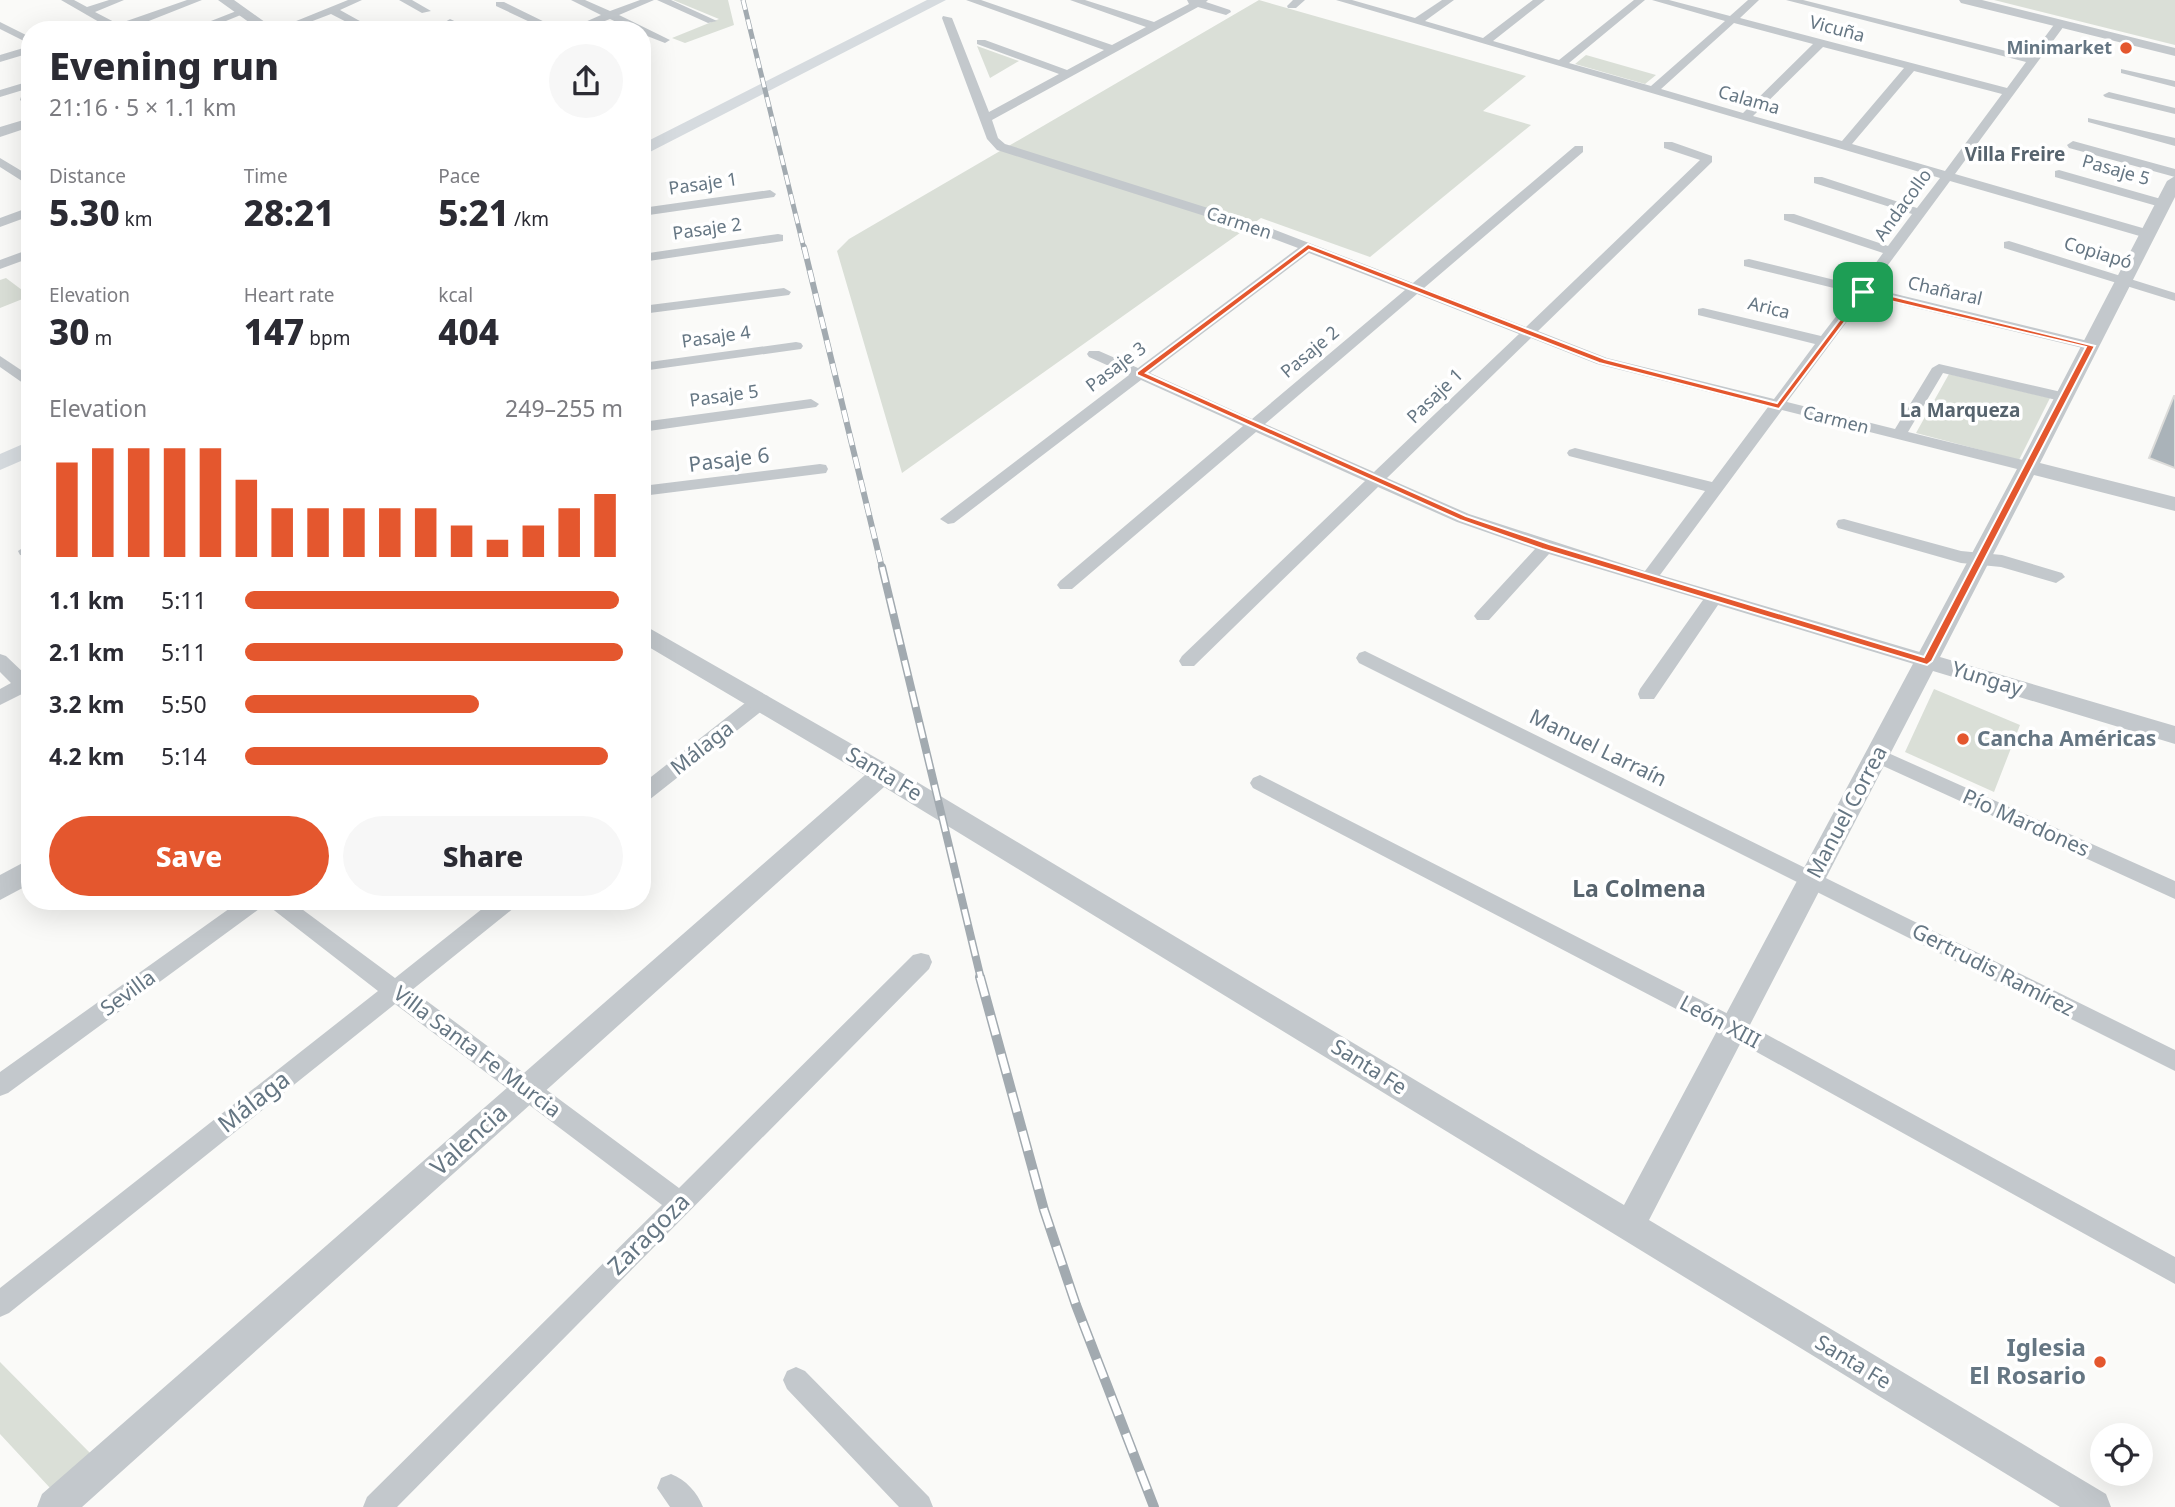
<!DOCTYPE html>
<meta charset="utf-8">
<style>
:root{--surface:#fff;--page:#f7f7f7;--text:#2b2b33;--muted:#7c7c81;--accent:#e4572e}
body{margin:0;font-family:"Noto Sans",sans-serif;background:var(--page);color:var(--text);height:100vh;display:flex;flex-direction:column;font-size:26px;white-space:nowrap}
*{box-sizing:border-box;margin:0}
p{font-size:23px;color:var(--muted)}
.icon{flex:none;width:38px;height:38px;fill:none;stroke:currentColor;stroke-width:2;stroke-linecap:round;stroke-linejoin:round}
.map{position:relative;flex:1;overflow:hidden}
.side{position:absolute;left:21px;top:21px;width:630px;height:889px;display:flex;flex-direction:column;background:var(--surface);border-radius:28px;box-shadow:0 7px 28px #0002}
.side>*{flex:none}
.fabs{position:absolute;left:2090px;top:1423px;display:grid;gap:14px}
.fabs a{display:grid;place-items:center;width:63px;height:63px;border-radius:50%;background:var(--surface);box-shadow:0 7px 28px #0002;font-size:35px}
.pin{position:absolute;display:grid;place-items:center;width:60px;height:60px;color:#fff;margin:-30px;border-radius:14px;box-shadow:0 4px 10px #0006}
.round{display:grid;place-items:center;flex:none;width:74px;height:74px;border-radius:37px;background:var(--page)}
.summary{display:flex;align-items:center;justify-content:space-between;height:119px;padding:0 28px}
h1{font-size:38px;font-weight:800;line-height:52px}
.figures{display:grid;grid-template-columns:repeat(3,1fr);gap:10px;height:119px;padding:7px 28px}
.figures div{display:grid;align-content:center}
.figures b{font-size:35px;font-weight:800}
.figures small{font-size:19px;font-weight:400}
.figures p{font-size:19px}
.chart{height:196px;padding:14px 28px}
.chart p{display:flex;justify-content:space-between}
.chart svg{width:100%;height:126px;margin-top:7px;stroke:var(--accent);stroke-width:6}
.primary-button{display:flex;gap:14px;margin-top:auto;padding:14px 28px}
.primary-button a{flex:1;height:80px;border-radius:42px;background:var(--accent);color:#fff;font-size:28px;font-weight:800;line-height:80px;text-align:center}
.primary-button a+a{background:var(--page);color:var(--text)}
ul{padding:0 28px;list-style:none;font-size:23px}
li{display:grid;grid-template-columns:112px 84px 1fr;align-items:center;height:52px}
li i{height:18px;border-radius:9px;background:var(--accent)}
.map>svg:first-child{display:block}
.green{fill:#dadfd7}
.building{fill:#aab3b9;stroke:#dcdcda;stroke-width:2}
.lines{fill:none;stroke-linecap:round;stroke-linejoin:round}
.minor{fill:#c3c8cc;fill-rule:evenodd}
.tertiary{fill:#c3c8cc;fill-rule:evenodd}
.secondary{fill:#d6dbdf;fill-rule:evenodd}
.rail-far3-casing{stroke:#a2aab0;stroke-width:5}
.rail-far2-casing{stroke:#a2aab0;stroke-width:6}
.rail-far1-casing{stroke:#a2aab0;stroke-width:8}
.rail-casing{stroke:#a2aab0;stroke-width:10}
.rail-far3{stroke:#fff;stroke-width:3.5;stroke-dasharray:10;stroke-linecap:butt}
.rail-far2{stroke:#fff;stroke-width:4.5;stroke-dasharray:12;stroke-linecap:butt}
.rail-far1{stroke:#fff;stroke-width:5;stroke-dasharray:16;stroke-linecap:butt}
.rail{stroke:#fff;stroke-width:7;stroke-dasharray:20;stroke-linecap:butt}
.route{fill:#e4572e;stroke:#fff;stroke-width:2;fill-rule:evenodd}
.poi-dot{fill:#e4572e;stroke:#fff;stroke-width:2.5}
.labels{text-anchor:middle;stroke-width:7;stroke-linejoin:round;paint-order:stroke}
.far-street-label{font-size:18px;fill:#657683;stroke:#fff}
.far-poi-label{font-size:18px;font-weight:bold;fill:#657683;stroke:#fff;text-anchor:end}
.far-neighbourhood-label{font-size:19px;font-weight:bold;fill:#57646e;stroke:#fff}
.street-label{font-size:21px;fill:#657683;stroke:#fff}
.poi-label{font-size:21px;font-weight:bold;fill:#657683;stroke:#fff;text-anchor:start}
.neighbourhood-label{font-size:23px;font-weight:bold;fill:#57646e;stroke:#fff}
.near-street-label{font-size:24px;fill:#657683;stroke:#fff}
.near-poi-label{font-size:24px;font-weight:bold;fill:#657683;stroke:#fff;text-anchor:end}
</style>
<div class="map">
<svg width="2175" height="1507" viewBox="0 0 2175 1507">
<rect width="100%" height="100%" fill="#fafaf8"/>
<path class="green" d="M673,0h55l6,25 -49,18 -13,-5 47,-19z
M1259,0l267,76 -43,35 48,14 -161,132 -109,-39 -359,255 -65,-222 12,-12z
M1994,0h181v45z
M977,46l42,15 -29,17z
M1586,55l70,20 -11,9 -70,-20z
M6,278l24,18 -30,12v-28z
M1949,374l101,24 -31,62 -103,-27z
M1934,689l86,36 -26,67 -89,-40z
M0,1362l91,92 -40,35 -51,-55z"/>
<path class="building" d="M2174,396h1v72l-26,-10z"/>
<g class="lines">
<path class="minor" d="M61,0h13l13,7 22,-7h15l-29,12 23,12 69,-24h15l-76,30h-13z
M348,0h14l-22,10 36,20h-14l-31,-16 -42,16h-15z
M399,0h13l19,11 -9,2z
M571,0h14l25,11 30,-11h14l-35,15 51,25 -5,3 -23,-9v-4h-9l-23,-11 -28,11h-15l34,-15z
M657,0h14l46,21 -9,2z
M966,0h15l131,45 34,-18 -76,-27h15l69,22 35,-18 -2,-4h21l-2,2 24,8 1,2 -5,3 -28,-8 -206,113 6,18 7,6 260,82 148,57 162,-137h8v6l-159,136 102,39 174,-167 -36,-12v-6h8l40,14v6l-174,169 69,27 167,41 41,-55 -117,-29v-6l5,-1 118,28 33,-43 -110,-27v-6l5,-1 110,27 24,-33 -99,-33v-6h10l94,32 24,-32 -98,-31v-6h8l95,31 23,-30 -604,-178h16l63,18 27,-18h12l-29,21 58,17 50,-38h12l-52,41 66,19 75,-60h11l-76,63 82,23 74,-65 -73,-21h17l61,16 18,-16h11l-19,18 267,70 19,-26 -240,-62h17l227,57 26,-35h8v4l-109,148 198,57 2,3 -7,4 -5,-1 -193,-56 -79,107 225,55 2,3 -2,3 -5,1 -225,-54 -79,106 108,27 37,-61 7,-4 131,30 3,3 -3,3 -5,2 -122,-29 -35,59 127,31 2,4 -2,4 -6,1 -247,-62 -122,165 273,81 3,5 -3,5 -6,2 -209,-63 -64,94h-14l-2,-5 2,-5 63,-89 -154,-46 -60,66h-12l-3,-4 3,-4 58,-63 -78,-27 -79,-35 -184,179h-12l-3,-5 3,-5 183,-175 -109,-49 -184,157h-12l-3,-4 3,-4 183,-155 -102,-46 -187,143 -6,1 -8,-5 189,-144 -40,-18 -2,-3 2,-3h10l39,17 160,-120 -43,-16 -258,-82 -10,-11 -45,-121 1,-2 9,2 37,94 70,-38 -82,-30v-4h8l82,30 37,-20zM1734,23l79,21 -70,69 -82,-24zM1823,47l81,21 -62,73 -89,-25zM1914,71l88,23 -57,77 -93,-27zM1309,253l96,37 -153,129 -102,-46zM1417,294l102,40 -145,138 -109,-48zM1531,338l66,26 171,43 -56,75 -137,-34 -6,2 -2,3 2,3 136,35 -60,80 -176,-57 -82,-36z
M1293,0h12l-9,8h-8l-1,-2z
M496,2h8l57,28h-14l-51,-24z
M239,10l9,2 -44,18h-16z
M450,19l19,9 1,2c-10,0 -18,0 -25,-8z
M0,22l30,15v7l-30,-15z
M30,46v7l-30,9v-7z
M2121,69l54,12v6l-54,-14z
M30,81v27l-10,-8 3,-10 -23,7v-7z
M2109,92l66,16v6l-70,-17 -2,-2z
M2088,118l87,20v8l-87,-24z
M2073,141l102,28v8l-106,-29 -2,-3z
M0,158l30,18v10l-30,-19z
M2059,170l109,31 2,3 -6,4 -109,-31v-6z
M770,190l6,4 -2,3 -132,19v-8z
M30,207v9l-30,11v-9z
M778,234l5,1v6l-141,21v-8z
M2009,241l166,52v8l-171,-53v-6z
M30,249v9l-30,11v-9z
M784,288l7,4 -2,3 -147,19v-8z
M796,342l5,1 2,3 -2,3 -159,22v-8z
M0,356l30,20v12l-30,-21z
M811,399l8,5 -3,3 -174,25v-10z
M820,464l6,1 2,4 -2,4 -184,23v-10z
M1844,519l117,32 41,4 60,18 3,4 -9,6 -55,-16 -40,-4 -123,-35 -2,-4 2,-4z
M30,543v13l-10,-1 -2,-4z
M1365,651l810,399v21l-816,-408 -3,-5 3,-5z
M0,654l6,2 20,19 4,-1v23l-8,-3 -22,11v-16l11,-6 -11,-11z
M761,694l7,2 2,5 -2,5 -119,94 -7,3v-19l112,-88z
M1877,748l298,133v18l-305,-139 -3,-5 3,-5z
M1260,775l482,246 433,236v27l-449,-249 -473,-247 -3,-5 3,-5z
M240,901h51l104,77 97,-77h26l-3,6 -103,83 267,198 234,-233 8,-2 8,2 3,7 -3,7 -532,538h-34l4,-10 295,-292 -267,-201 -386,309 -9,4v-29l378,-297 -112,-87 -258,189 -8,3v-24z
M796,1367l9,4 124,126 4,10h-34l-112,-118 -4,-9 4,-9z
M671,1474c15,6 26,18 32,33h-33l-13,-19 4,-10z"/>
<path class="tertiary" d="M218,0h16l42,30h-16z
M1959,0h23l193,48v8l-214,-53z
M30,118v9l-30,10v-10z
M2175,176v21l-135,266 135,34v14l-141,-36 -94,182 235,69v18l-242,-73 -284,549 457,274 5,13h-51l-1176,-720 -802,720h-45l5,-13 823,-719 -223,-132v-19l250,143 732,438 401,-751 142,-273z
M30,859v25l-30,16v-25z"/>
<path class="secondary" d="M927,0h19l-304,156v-12z
M30,441v16l-30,13v-16z"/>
<defs>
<path id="rail-far3" d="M743,0l61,249"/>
<path id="rail-far2" d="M804,247l78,321"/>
<path id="rail-far1" d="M882,567l99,412"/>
<path id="rail" d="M980,977l64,233 32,95 78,202"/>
</defs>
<use href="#rail-far3" class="rail-far3-casing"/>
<use href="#rail-far2" class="rail-far2-casing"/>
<use href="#rail-far1" class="rail-far1-casing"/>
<use href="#rail" class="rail-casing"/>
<use href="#rail-far3" class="rail-far3"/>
<use href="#rail-far2" class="rail-far2"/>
<use href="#rail-far1" class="rail-far1"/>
<use href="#rail" class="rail"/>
</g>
<path class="route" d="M1308,244l297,115 172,44 86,-114 232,57 -163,315 -5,4 -385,-116 -82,-29 -323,-145v-3zM1309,250l290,113 180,46 86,-114 221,52 -162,310 -375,-113 -83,-28 -320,-143z"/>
<g class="poi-dot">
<circle cx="2126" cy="48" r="7"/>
<circle cx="1963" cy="739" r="7"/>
<circle cx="2100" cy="1362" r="7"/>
</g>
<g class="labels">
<g class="far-street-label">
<text transform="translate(1837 29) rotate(15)" y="6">Vicuña</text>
<text transform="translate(1749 100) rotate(16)" y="6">Calama</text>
<text transform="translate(2116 170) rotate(16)" y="6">Pasaje 5</text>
<text transform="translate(703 184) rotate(-8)" y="6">Pasaje 1</text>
<text transform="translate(1903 205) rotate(-54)" y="6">Andacollo</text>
<text transform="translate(1239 223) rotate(18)" y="6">Carmen</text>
<text transform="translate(707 229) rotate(-8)" y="6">Pasaje 2</text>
<text transform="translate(2098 253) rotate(17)" y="6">Copiapó</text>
<text transform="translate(1945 291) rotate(13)" y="6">Chañaral</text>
<text transform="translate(1769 308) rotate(14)" y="6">Arica</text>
<text transform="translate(716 337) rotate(-8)" y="6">Pasaje 4</text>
<text transform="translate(1310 352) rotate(-40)" y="6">Pasaje 2</text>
<text transform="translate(1116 367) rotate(-37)" y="6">Pasaje 3</text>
<text transform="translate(724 396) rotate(-8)" y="6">Pasaje 5</text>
<text transform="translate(1435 396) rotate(-44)" y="6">Pasaje 1</text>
<text transform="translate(1836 420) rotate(14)" y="6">Carmen</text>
</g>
<g class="far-poi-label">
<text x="2112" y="54">Minimarket</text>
</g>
<g class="far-neighbourhood-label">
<text x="2015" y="161">Villa Freire</text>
<text x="1960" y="417">La Marqueza</text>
</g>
<g class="street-label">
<text transform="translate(729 460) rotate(-7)" y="7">Pasaje 6</text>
<text transform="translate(1987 679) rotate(17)" y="7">Yungay</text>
<text transform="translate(702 748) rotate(-38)" y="7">Málaga</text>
<text transform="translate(1598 748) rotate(26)" y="7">Manuel Larraín</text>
<text transform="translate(884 774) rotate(31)" y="7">Santa Fe</text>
<text transform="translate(1847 812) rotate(-62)" y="7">Manuel Correa</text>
<text transform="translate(2026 823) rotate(24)" y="7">Pío Mardones</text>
<text transform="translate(1993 970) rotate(27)" y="7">Gertrudis Ramírez</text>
<text transform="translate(128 993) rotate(-36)" y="7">Sevilla</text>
<text transform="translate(1720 1022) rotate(28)" y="7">León XIII</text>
<text transform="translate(477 1052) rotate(37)" y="7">Villa Santa Fe Murcia</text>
<text transform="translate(1369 1067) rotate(32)" y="7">Santa Fe</text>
<text transform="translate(1853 1362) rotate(31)" y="7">Santa Fe</text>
</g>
<g class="poi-label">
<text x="1977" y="746">Cancha Américas</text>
</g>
<g class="neighbourhood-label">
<text x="1639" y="897">La Colmena</text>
</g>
<g class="near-street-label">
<text transform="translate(254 1102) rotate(-38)" y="8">Málaga</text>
<text transform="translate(469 1140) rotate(-42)" y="8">Valencia</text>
<text transform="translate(649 1234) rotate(-45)" y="8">Zaragoza</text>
</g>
<g class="near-poi-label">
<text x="2086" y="1356">Iglesia<tspan x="2086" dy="28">El Rosario</tspan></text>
</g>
</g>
</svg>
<div class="fabs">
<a><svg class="icon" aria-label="locate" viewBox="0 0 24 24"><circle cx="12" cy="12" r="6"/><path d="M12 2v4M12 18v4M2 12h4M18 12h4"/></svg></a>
</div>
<div class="pin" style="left:1863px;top:292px;background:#1e9e55"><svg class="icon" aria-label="arrive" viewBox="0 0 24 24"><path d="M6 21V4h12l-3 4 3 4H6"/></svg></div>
<section class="side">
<div class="summary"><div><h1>Evening run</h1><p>21:16 · 5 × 1.1 km</p></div><a class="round"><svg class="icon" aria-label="share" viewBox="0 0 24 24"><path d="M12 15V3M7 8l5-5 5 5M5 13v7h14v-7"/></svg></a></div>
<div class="figures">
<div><p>Distance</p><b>5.30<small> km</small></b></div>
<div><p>Time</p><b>28:21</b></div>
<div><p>Pace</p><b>5:21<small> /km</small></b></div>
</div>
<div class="figures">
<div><p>Elevation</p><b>30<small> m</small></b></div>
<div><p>Heart rate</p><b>147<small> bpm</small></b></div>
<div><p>kcal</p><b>404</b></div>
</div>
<div class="chart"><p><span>Elevation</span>249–255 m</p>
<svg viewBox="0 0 160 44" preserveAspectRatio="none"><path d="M5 44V11M15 44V6M25 44V6M35 44V6M45 44V6M55 44V17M65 44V27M75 44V27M85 44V27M95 44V27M105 44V27M115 44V33M125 44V38M135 44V33M145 44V27M155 44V22"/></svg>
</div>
<ul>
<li><b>1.1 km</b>5:11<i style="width:99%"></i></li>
<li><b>2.1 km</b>5:11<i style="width:100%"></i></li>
<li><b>3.2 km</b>5:50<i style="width:62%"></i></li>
<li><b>4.2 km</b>5:14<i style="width:96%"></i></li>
</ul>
<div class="primary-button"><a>Save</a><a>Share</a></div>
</section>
</div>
